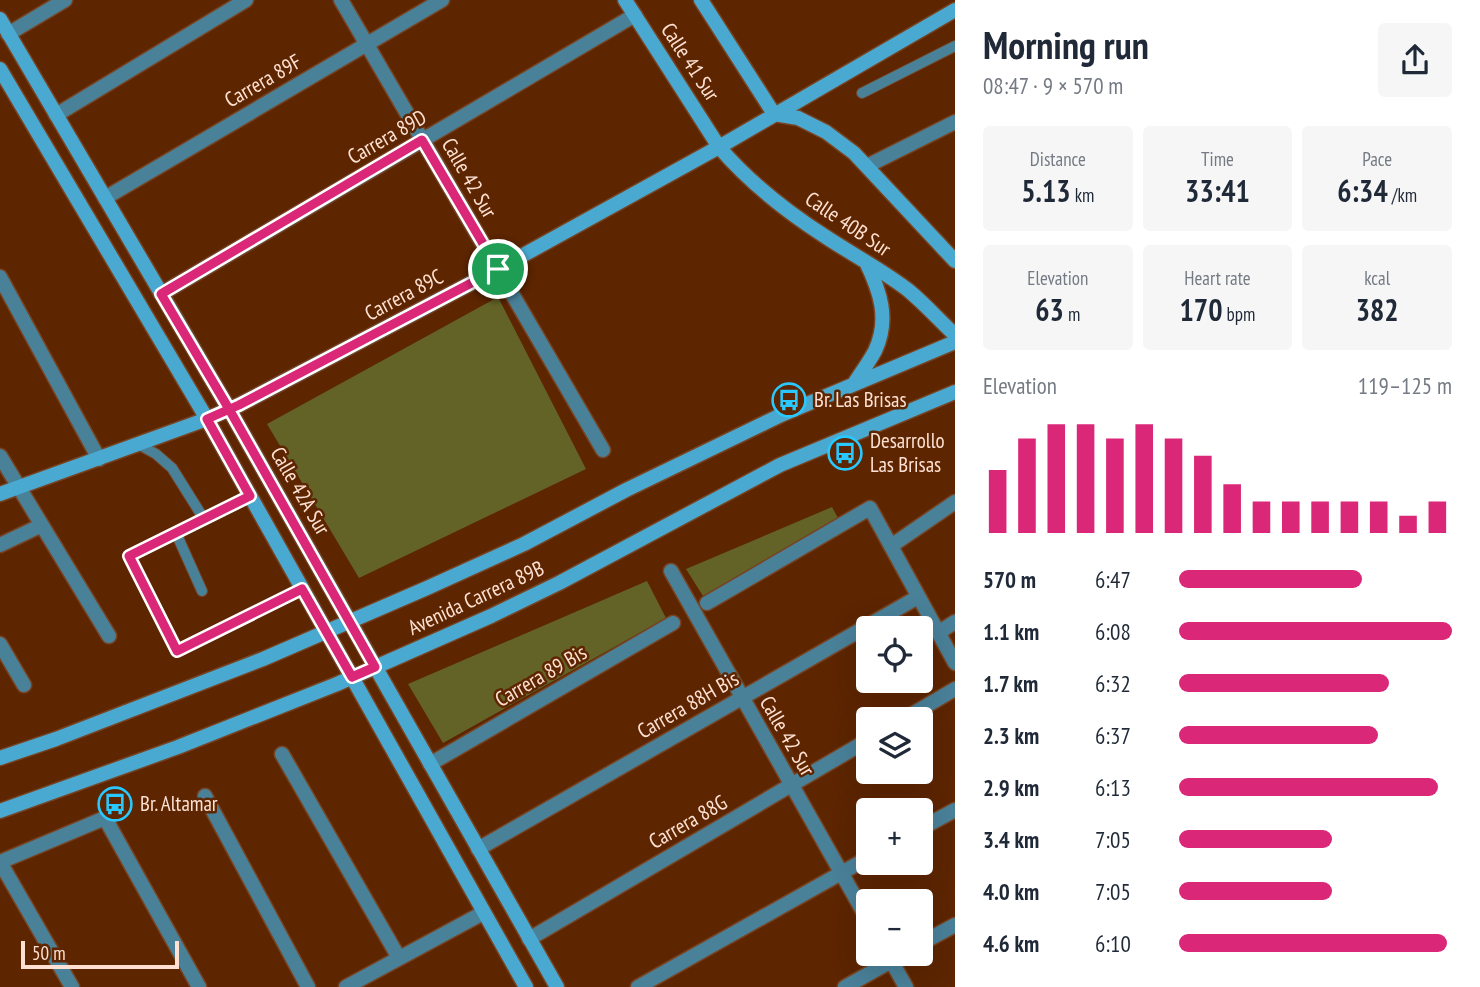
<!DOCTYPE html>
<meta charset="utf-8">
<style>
:root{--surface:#fff;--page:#f6f6f7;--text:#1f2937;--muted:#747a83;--accent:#db2777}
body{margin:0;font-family:"PT Sans Narrow",sans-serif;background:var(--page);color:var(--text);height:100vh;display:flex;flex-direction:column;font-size:26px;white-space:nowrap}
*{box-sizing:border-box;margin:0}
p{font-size:23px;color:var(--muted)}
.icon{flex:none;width:38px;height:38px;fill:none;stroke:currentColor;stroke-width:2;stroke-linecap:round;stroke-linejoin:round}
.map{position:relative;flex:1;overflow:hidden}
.details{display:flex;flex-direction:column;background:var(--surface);width:525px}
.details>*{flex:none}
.fabs{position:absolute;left:856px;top:616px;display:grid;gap:14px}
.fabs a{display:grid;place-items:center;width:77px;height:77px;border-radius:7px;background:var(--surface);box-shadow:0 7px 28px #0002;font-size:35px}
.scale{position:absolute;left:21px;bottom:18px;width:158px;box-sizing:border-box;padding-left:7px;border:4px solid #fee1d3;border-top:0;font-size:19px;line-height:24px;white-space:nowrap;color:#fee1d3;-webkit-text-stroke:5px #5d2500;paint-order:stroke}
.pin{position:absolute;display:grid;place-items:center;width:60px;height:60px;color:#fff;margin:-30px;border:4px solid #fff;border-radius:50%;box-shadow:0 2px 7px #0007}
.round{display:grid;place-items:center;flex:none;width:74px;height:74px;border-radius:7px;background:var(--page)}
.headline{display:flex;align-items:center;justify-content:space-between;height:119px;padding:0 28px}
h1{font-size:38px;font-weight:700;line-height:52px}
.stats{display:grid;grid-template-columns:repeat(3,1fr);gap:10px;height:119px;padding:7px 28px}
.stats div{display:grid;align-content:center;border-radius:7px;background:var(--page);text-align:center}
.stats b{font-size:30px;font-weight:700}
.stats small{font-size:19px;font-weight:400}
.stats p{font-size:19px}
.chart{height:196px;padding:14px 28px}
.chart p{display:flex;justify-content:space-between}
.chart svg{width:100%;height:126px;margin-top:7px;stroke:var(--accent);stroke-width:6}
ul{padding:0 28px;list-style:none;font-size:23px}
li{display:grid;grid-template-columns:112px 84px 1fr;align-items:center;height:52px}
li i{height:18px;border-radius:9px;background:var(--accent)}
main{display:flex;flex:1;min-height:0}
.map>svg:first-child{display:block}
.green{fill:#646327}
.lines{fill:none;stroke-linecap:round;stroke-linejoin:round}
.lane-casing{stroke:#774322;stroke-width:12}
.street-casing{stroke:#774322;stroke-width:17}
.secondary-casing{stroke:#774322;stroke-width:17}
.lane{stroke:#498199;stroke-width:10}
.street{stroke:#498199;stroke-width:14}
.secondary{stroke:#4aa9d0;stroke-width:14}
.route-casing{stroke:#fff;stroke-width:14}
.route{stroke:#db2777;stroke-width:9}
.labels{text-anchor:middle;stroke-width:5;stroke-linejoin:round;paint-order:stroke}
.street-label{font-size:21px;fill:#fee1d3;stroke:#5d2500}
.poi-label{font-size:21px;fill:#fee1d3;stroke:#5d2500;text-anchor:start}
</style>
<main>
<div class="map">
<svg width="955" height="987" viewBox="0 0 955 987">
<rect width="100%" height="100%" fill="#5d2500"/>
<path class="green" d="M498,297l88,172 -227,109 -92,-154z
M832,507l6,11 -135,78 -17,-27z
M647,581l19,37 -223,125 -35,-59z"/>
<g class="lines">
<defs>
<path id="lane" d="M862,93l93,-47
M138,444l18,10 16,14 32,51
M250,496l-121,60 48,95 125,-62
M176,533l26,58"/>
<path id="street" d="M341,0l262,450
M8,34l57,-34
M56,115l190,-115
M867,166l88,-44
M105,198l337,-198
M0,277l99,182
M161,294l474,-279
M0,456l109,180
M0,545l42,-20
M891,546l64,-44
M671,571l197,349
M707,603l163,-95 85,155
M938,633l17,-11
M0,644l24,41
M904,719l51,-30
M282,754l117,204
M430,764l243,-141
M205,796l103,191
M920,829l35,-19
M478,849l440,-252
M0,862l105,-44 94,169
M0,862l72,125
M529,939l339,-199
M920,944l35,-19
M888,955l18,32
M346,987l137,-74
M638,987l230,-129
M845,987l59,-33"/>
<path id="secondary" d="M625,0l94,147c30,35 68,65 107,90 27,18 56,33 82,53 17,14 31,30 47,45
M701,0l73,114
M0,19l229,390 328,578
M0,69l207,350 319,568
M774,114l24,4 28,14 28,21 101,108
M854,384c7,-11 15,-22 21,-33 15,-32 5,-60 -9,-89
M0,494l207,-75 32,-14 259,-136 221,-122 236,-137
M0,758l56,-19 207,-80 164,-71 97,-44 102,-54 155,-75 174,-73
M0,811l178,-64 159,-63 154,-68 68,-33 221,-118 175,-73"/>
</defs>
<use href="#lane" class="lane-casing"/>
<use href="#street" class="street-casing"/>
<use href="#secondary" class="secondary-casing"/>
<use href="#lane" class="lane"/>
<use href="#street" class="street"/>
<use href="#secondary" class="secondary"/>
</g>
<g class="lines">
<defs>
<path id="route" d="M498,269l-259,136 -32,14 43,77 -121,60 48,95 125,-62 50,88 23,-10 -146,-258 -68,-115 261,-154 76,129"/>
</defs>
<use href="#route" class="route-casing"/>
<use href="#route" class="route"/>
</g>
<defs>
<symbol id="bus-ring" viewBox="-11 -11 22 22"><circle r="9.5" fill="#5d2500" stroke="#29c8ff" stroke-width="1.5"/><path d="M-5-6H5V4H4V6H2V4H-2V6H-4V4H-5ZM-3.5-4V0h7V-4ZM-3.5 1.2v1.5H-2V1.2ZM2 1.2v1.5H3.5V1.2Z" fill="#29c8ff"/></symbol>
</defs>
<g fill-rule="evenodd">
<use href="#bus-ring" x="770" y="381" width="38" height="38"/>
<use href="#bus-ring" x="826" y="434" width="38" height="38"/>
<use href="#bus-ring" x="96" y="785" width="38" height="38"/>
</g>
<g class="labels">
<g class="street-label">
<text transform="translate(690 62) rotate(57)" y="7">Calle 41 Sur</text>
<text transform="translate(263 81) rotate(-30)" y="7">Carrera 89F</text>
<text transform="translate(387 137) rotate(-30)" y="7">Carrera 89D</text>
<text transform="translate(469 178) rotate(60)" y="7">Calle 42 Sur</text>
<text transform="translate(848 224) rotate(34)" y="7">Calle 40B Sur</text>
<text transform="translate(404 295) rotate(-28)" y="7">Carrera 89C</text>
<text transform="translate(300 491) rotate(60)" y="7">Calle 42A Sur</text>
<text transform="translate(476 598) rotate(-25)" y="7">Avenida Carrera 89B</text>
<text transform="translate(541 676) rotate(-30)" y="7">Carrera 89 Bis</text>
<text transform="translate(688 705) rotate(-30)" y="7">Carrera 88H Bis</text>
<text transform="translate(787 736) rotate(60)" y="7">Calle 42 Sur</text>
<text transform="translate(688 822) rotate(-30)" y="7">Carrera 88G</text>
</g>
<g class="poi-label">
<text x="814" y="407">Br. Las Brisas</text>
<text x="870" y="448">Desarrollo<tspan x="870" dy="24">Las Brisas</tspan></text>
<text x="140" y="811">Br. Altamar</text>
</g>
</g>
</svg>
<div class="fabs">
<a><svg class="icon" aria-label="locate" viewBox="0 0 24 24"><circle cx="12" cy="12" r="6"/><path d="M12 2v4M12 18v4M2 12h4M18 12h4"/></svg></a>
<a><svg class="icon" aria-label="layers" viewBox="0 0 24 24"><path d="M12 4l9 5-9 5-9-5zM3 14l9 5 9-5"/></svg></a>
<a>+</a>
<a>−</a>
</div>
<div class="scale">50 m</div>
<div class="pin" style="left:498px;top:269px;background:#1e9e55"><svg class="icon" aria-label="arrive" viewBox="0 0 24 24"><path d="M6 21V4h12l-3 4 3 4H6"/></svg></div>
</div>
<section class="details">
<div class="headline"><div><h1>Morning run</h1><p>08:47 · 9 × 570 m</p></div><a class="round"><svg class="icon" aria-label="share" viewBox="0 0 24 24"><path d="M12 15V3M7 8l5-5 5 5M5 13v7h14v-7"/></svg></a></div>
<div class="stats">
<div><p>Distance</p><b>5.13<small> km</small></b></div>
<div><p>Time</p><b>33:41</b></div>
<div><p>Pace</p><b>6:34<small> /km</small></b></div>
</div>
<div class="stats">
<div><p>Elevation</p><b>63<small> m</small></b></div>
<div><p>Heart rate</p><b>170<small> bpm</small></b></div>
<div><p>kcal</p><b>382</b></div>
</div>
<div class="chart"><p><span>Elevation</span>119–125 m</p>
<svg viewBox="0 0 160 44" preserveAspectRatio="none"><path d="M5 44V22M15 44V11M25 44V6M35 44V6M45 44V11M55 44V6M65 44V11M75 44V17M85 44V27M95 44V33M105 44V33M115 44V33M125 44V33M135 44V33M145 44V38M155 44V33"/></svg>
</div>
<ul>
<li><b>570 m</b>6:47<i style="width:67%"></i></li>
<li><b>1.1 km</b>6:08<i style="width:100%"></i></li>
<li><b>1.7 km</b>6:32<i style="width:77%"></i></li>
<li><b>2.3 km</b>6:37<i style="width:73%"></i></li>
<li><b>2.9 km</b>6:13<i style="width:95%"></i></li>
<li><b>3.4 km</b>7:05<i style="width:56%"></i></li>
<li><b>4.0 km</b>7:05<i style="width:56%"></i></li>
<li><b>4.6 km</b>6:10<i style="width:98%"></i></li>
</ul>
</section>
</main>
